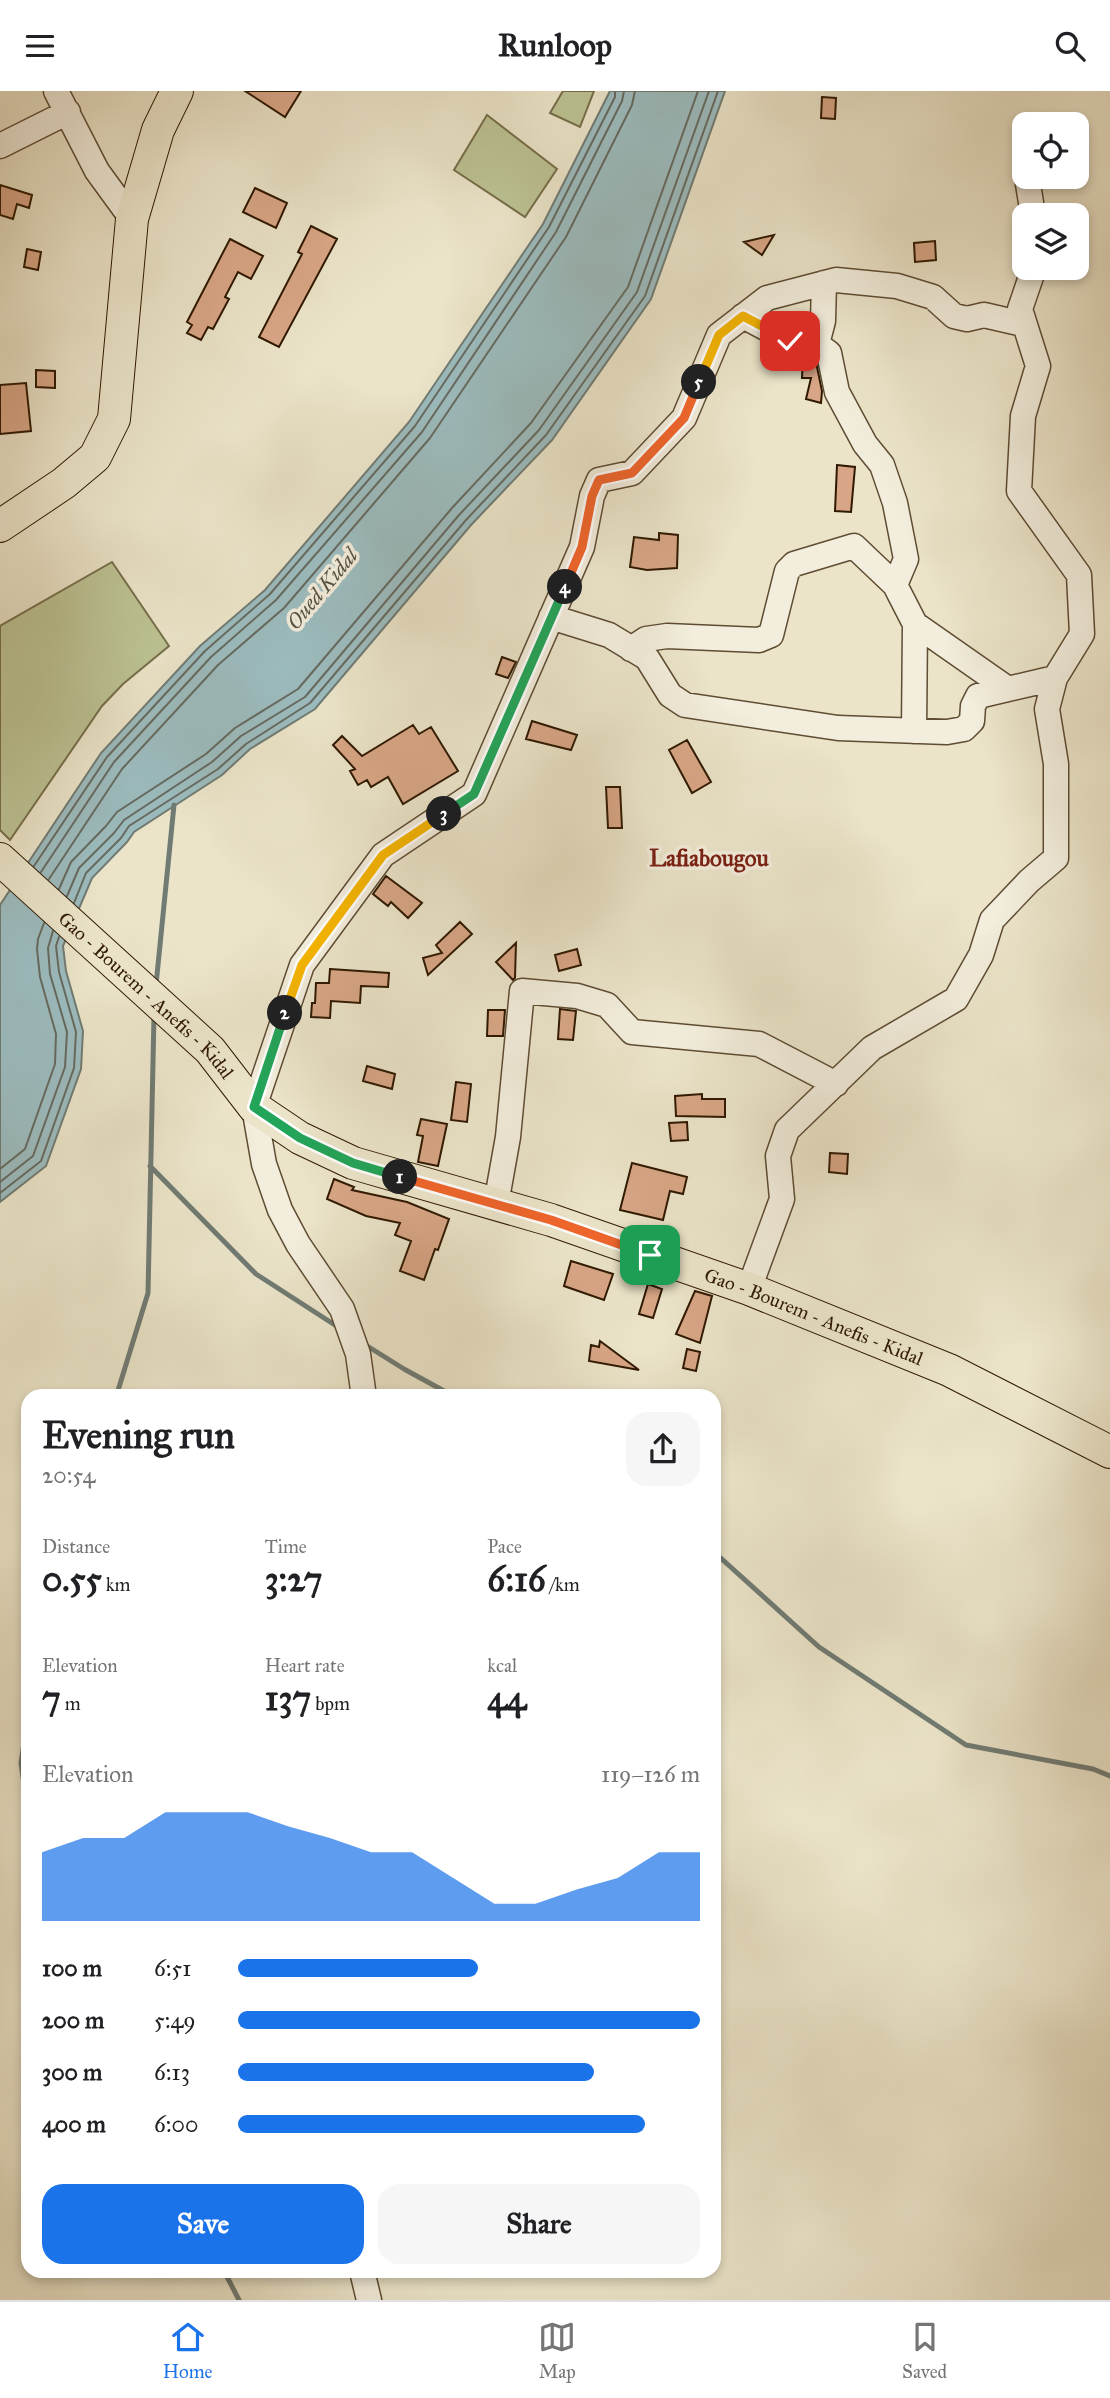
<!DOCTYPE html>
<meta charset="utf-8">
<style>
:root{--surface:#fff;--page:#f6f6f6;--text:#202124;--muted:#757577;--line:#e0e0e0;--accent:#1a73e8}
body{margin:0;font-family:"IM FELL Great Primer",serif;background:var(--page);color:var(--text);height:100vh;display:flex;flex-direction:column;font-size:26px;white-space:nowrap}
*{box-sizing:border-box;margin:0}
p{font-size:23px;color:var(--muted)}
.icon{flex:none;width:38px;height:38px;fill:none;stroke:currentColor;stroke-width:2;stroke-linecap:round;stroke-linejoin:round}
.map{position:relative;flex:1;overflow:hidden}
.sheet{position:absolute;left:21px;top:1298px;width:700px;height:889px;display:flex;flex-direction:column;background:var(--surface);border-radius:21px;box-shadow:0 4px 10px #0003}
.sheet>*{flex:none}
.tools{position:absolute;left:1012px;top:21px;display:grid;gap:14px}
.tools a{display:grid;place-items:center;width:77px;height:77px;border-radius:14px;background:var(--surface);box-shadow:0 4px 10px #0003;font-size:35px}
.pin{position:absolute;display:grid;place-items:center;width:60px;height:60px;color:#fff;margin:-30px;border-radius:14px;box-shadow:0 4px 10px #0006}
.km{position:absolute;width:35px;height:35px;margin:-18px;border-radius:50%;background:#222;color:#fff;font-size:19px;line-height:35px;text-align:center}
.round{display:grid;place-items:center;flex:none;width:74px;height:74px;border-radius:21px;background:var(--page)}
.headline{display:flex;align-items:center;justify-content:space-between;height:119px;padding:0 21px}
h1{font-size:38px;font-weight:700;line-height:52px}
.stats{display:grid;grid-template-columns:repeat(3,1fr);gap:10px;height:119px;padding:7px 21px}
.stats div{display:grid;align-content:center}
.stats b{font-size:35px;font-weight:700}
.stats small{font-size:19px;font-weight:400}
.stats p{font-size:19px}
.chart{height:196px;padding:14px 21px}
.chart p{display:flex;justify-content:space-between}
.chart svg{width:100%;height:126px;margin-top:7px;fill:var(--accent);opacity:.7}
.button{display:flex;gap:14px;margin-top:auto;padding:14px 21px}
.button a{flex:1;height:80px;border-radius:21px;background:var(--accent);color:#fff;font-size:28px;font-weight:700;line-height:80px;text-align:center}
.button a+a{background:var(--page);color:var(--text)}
ul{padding:0 21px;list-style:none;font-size:23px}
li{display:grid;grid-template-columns:112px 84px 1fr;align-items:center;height:52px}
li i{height:18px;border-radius:9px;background:var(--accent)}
header{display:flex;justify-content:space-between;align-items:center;height:91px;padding:0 21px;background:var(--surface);font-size:32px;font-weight:700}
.dock{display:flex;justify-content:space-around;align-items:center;height:98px;border-top:2px solid var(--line);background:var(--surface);font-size:19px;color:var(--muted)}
.dock a{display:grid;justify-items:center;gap:4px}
.dock .active{color:var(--accent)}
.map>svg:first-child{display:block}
.green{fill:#bcc293;stroke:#766e4a;stroke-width:2}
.water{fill:#9cbcbf;stroke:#707b73;stroke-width:2}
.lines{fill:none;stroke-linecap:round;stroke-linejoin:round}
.shore{stroke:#666a60;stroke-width:2}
.stream{stroke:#707b73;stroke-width:5}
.building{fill:#d8a686;stroke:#2f1901;stroke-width:2}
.minor-casing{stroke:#5e4c33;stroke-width:27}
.major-casing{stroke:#2f1901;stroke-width:34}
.minor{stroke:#f2eddc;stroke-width:24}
.major{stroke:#ebe4c9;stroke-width:32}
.split-1-casing{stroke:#fff;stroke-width:14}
.split-2-casing{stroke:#fff;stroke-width:14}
.split-3-casing{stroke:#fff;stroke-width:14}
.split-4-casing{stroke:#fff;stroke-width:14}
.split-5-casing{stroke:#fff;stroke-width:14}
.split-6-casing{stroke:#fff;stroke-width:14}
.split-1{stroke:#f0652b;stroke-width:9}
.split-2{stroke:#22a559;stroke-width:9}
.split-3{stroke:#f5b400;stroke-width:9}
.split-4{stroke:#22a559;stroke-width:9}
.split-5{stroke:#f0652b;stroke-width:9}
.split-6{stroke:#f5b400;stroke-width:9}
.labels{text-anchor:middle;stroke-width:7;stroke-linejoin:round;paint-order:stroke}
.street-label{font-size:19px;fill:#2f1901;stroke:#f2eddc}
.water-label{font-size:21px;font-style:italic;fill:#555244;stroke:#f2eddc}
.quarter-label{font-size:23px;font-weight:bold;fill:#7a1f14;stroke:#f2eddc}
</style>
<header><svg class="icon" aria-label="menu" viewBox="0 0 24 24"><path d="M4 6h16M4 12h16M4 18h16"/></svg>Runloop<svg class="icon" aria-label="search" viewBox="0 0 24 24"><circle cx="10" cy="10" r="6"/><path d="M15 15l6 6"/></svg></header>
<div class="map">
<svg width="1110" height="2209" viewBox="0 0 1110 2209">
<rect width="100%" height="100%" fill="#ebe4c9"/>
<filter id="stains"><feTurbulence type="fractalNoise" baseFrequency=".00286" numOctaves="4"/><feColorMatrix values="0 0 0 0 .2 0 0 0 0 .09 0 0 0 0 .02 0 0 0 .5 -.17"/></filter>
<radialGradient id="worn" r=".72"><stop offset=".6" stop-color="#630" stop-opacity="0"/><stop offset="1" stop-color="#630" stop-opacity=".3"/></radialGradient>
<path class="green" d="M563,0h31l-14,36 -30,-14z
M487,24l70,54 -32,48 -71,-47z
M112,471l57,84 -46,38 -21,22 -92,134 -10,-10v-204z"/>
<path class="water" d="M610,0h115l-74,208 -99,141 -81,85 -156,184 -65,40 -28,26 -88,57 -7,10 -35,36 -29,68 3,25 17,60 -2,38 -35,97 -46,36v-297l101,-152 99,-107 65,-56 144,-168 134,-198z"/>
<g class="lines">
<path class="shore" d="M34,775l73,-109 98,-106 65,-57 145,-168 134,-199 66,-130v-6
M41,781l73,-110 97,-105 65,-57 146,-168 134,-200 66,-131 2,-10
M49,788l73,-110 96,-104 66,-57 146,-170 136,-201 66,-132 3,-14
M59,798l12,-27 35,-36 11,-14 89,-58 29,-26 63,-39 154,-181 79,-85 97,-136 70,-196
M67,805l12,-28 35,-35 10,-13 88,-58 29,-26 64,-39 154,-182 80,-85 98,-138 72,-201
M74,812l12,-30 35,-35 8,-12 89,-57 28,-25 64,-41 156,-183 80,-85 99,-139 73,-205
M0,1078l25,-20 30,-85 1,-30 -16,-57 -3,-28 1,-10 6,-16
M0,1091l33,-26 32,-89 2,-35 -17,-58 -2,-26 5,-17
M0,1102l41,-32 33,-93 2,-36 -17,-60 -3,-26 3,-9"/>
<path class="stream" d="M156,894l18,-180
M150,1075l106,108 82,53
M364,1253l40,25 51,28
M116,1306l32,-104 6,-277
M714,1461l105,95 147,98 127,24 17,7
M28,1625l-7,47 7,48
M224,2180l15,29"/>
</g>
<path class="building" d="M245,0h56l-16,26z
M822,6l14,1 -1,21 -14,-1z
M0,94l32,10 -3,13 -12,-4 -4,15 -13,-4z
M255,97l32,15 -11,25 -33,-16z
M311,135l26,13 -58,108 -20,-10 43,-83 -4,-2z
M774,144l-12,20 -18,-13z
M230,148l33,17 -12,23 -13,-7 -13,25 4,2 -16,30 -5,-2 -7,13 -14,-7 5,-8 -5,-3z
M935,150l1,19 -21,2 -1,-19z
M27,158l14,3 -3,18 -14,-3z
M803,266l8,1 5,4 6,29 -1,12 -15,-4 5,-21h-9z
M36,279l19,1v17l-19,-1z
M26,292l5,48 -31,3v-49z
M837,374l18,2 -4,45 -16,-1z
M659,442l19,2 -1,33 -30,2 -17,-3 4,-30 25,3z
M502,566l14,5 -8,16 -12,-4z
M532,630l45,14 -6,15 -45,-11z
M413,634l6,9 12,-7 27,44 -55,33 -15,-27 -17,10 -4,-7 -9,5 -8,-14 5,-2 -22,-24 9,-9 20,20z
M687,649l24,42 -19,11 -23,-43z
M606,696h14l2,41h-14z
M386,785l36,27 -14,15 -17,-16 -3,4 -15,-12z
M460,831l12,12 -44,41 -5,-17 19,-5 -6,-8z
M516,852l-1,35 -2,2 -17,-18z
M577,858l4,16 -22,6 -4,-16z
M330,878l59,4 -1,14 -27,-1 -1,17 -29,-2 -1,17 -19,-1 1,-14h3l1,-20h13z
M560,918l16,2 -3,29 -15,-1z
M488,919h17l-2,26h-16z
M367,975l28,8 -3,15 -29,-8z
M456,991l15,2 -4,38 -16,-2z
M702,1003v5h23v18l-49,-1 -1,-20z
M421,1028l26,5 -9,42 -20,-4 5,-26 -6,-1z
M687,1031l1,18 -17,1 -2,-18z
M830,1062l18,1 -1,20 -18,-2z
M632,1072l55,14 -4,17 -13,-3 -7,29 -43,-10z
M334,1088l20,8 -2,3 55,12 42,17 -11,31 -3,-1 -11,31 -24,-9 11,-30 -16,-6 5,-12 -34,-7 -39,-17z
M571,1170l42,13 -9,26 -40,-14z
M648,1193l14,5 -9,29 -14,-4z
M695,1200l17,5 -12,47 -24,-9z
M600,1250l39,29 -50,-9 2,-16 8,2z
M687,1258l13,3 -4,19 -13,-3z"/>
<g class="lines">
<defs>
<path id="minor" d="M56,0l41,80 35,48
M0,55l68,-34
M1028,93l5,31
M743,225l47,25 27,3 12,9 8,39 28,52 17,21 13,38 11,56 -11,26
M817,253l6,-23 1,-38
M551,526l58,18 38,23 23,37 15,10 153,23 109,4 17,-3 8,-8 1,-15 5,-10 77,-18
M915,533l93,65
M631,558l15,-10 21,-3 92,4 12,-5 16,-64 7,-7 60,-18 41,39 20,39 -1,107
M496,1113l12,-67 14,-146 55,5 30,9 25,27 127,12 77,40
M749,1198l33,-90 -4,-43 9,-26 85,-82 84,-49 25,-44 11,-35 37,-39 27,-23v-94l-9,-55 8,-31 27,-44 -3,-59 -60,-84 4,-75 15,-50 -18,-57 14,-41
M364,1306l-6,-43 -16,-45 -44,-65 -18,-34 -16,-46 -10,-57 48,-142 81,-110 91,-61 108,-247 10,-51 7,-16 33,-7 52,-55 35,-83 48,-37 69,-18 61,6 36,11 21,19 13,3 17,-4 39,9
M362,2180l7,29"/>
<g id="major">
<path d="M0,435l64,-43 31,-26 19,-38 18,-200 26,-89 19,-39"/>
<path id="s1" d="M0,768l210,191 44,57 46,31 53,25 198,57 198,69 200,81 161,82"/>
</g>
</defs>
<use href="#minor" class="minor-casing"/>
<use href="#major" class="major-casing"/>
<use href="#minor" class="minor"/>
<use href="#major" class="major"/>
</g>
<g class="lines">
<defs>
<path id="split-1" d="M400,1086l151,43 99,35"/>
<path id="split-2" d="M285,922l-31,94 46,31 53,25 47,14"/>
<path id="split-3" d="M285,922l17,-48 81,-110 61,-41"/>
<path id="split-4" d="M444,723l30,-20 91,-207"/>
<path id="split-5" d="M565,496l17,-40 10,-51 7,-16 33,-7 52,-55 15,-36"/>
<path id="split-6" d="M699,291l20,-47 24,-19 47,25"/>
</defs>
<use href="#split-1" class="split-1-casing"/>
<use href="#split-2" class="split-2-casing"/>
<use href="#split-3" class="split-3-casing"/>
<use href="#split-4" class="split-4-casing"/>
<use href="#split-5" class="split-5-casing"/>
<use href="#split-6" class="split-6-casing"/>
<use href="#split-1" class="split-1"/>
<use href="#split-2" class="split-2"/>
<use href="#split-3" class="split-3"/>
<use href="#split-4" class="split-4"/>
<use href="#split-5" class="split-5"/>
<use href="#split-6" class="split-6"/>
</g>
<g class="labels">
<g class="street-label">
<text dy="7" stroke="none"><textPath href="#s1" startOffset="200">Gao - Bourem - Anefis - Kidal</textPath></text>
<text dy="7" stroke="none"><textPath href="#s1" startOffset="956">Gao - Bourem - Anefis - Kidal</textPath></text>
</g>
<g class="water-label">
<text transform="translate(322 498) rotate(-50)" y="7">Oued Kidal</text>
</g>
<g class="quarter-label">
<text x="709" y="775">Lafiabougou</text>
</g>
</g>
<rect width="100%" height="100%" filter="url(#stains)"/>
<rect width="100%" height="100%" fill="url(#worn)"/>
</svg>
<div class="tools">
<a><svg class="icon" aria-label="locate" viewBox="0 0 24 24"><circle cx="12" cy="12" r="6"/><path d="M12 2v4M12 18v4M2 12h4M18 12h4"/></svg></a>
<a><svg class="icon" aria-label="layers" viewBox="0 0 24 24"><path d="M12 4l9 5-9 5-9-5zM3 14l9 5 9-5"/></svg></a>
</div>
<div class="pin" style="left:650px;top:1164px;background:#1e9e55"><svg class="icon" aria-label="arrive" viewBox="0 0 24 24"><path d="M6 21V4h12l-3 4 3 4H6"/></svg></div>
<div class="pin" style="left:790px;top:250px;background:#d93025"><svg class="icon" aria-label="check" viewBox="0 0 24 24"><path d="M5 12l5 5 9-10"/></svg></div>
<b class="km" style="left:400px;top:1086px">1</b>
<b class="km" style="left:285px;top:922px">2</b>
<b class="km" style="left:444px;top:723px">3</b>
<b class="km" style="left:565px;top:496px">4</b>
<b class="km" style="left:699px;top:291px">5</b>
<section class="sheet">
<div class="headline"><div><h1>Evening run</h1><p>20:54</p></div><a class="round"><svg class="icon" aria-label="share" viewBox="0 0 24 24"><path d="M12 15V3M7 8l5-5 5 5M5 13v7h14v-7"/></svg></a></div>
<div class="stats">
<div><p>Distance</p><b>0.55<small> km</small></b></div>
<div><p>Time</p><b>3:27</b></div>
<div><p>Pace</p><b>6:16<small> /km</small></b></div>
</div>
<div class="stats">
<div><p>Elevation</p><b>7<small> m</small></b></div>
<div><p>Heart rate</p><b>137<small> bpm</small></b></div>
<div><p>kcal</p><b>44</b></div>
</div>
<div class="chart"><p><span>Elevation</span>119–126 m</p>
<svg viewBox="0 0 160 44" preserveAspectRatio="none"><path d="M0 44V20L10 15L20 15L30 6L40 6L50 6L60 11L70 15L80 20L90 20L100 29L110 38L120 38L130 33L140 29L150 20L160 20V44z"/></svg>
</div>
<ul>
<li><b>100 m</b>6:51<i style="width:52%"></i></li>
<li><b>200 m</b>5:49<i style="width:100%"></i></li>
<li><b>300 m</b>6:13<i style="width:77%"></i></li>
<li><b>400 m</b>6:00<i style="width:88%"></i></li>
</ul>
<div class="button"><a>Save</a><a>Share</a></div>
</section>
</div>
<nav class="dock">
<a class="active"><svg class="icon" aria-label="home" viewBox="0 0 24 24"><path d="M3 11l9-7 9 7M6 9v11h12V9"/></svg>Home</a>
<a><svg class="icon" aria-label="map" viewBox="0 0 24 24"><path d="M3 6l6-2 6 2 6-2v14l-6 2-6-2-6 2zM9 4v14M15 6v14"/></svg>Map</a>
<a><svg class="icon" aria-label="saved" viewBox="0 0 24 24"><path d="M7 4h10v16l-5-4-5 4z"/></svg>Saved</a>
</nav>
